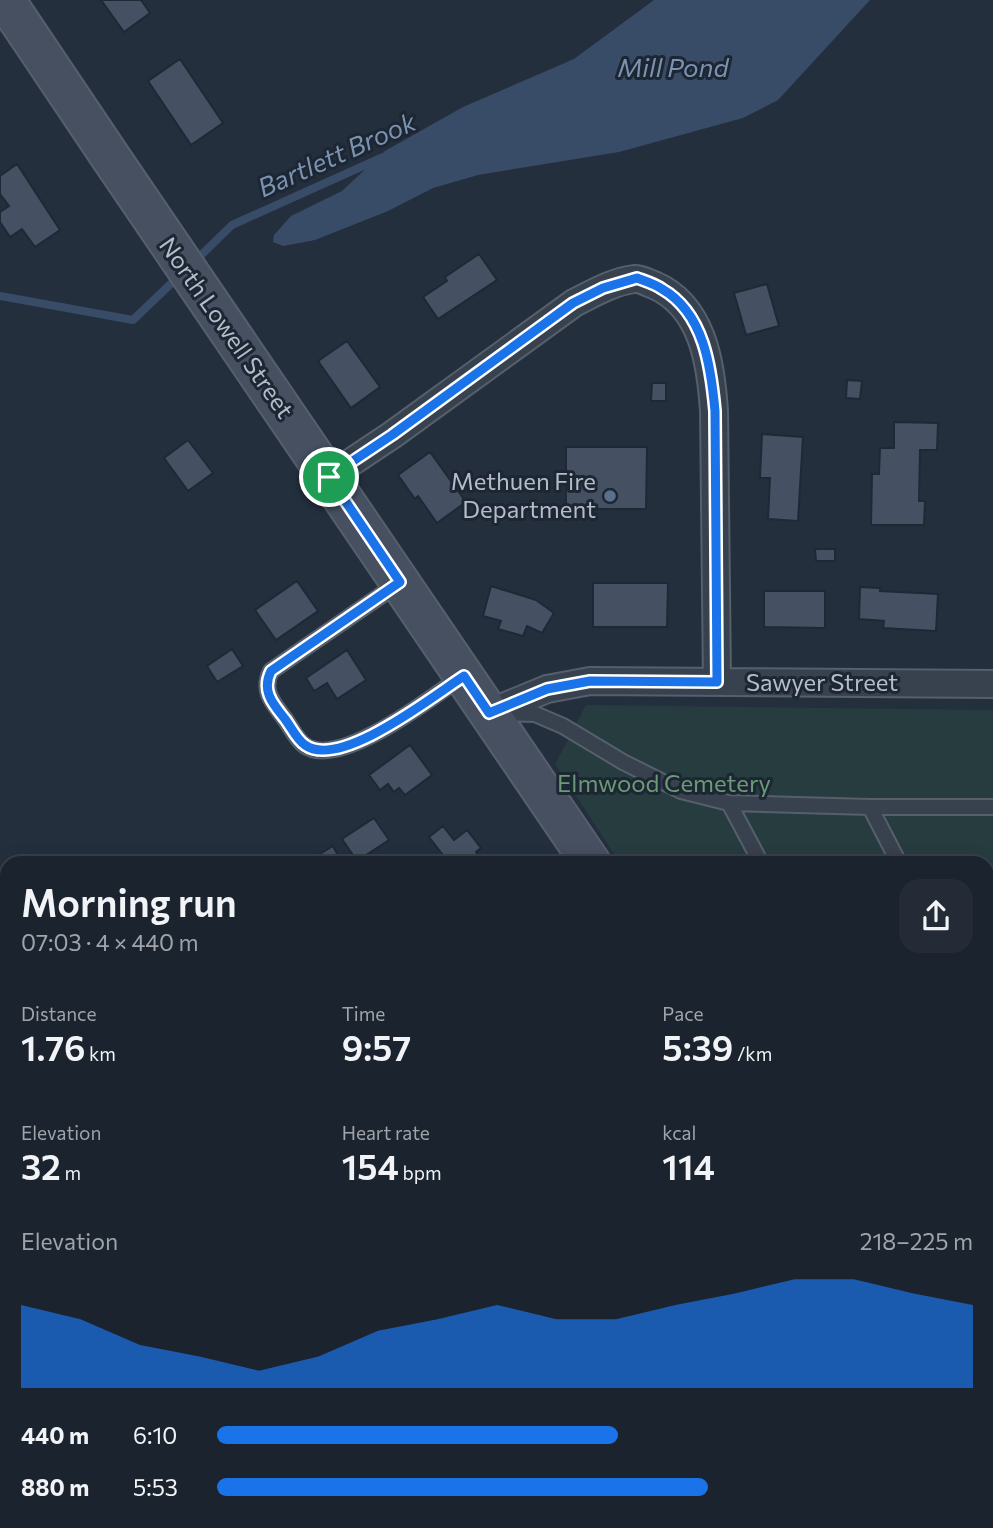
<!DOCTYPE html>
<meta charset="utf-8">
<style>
:root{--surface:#1b232e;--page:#242b36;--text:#f1f3f6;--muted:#a0a4aa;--line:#39404a;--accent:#1a73e8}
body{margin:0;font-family:Commissioner,sans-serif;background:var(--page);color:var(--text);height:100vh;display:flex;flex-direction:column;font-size:26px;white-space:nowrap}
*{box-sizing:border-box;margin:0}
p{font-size:23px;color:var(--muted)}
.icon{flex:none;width:38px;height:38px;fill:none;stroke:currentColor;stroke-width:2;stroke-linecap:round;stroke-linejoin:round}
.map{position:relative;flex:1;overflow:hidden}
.drawer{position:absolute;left:0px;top:856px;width:994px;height:674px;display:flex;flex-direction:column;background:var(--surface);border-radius:21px 21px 0 0;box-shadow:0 4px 18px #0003,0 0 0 2px var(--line)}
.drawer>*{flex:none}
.pin{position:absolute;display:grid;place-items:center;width:60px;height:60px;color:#fff;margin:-30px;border:4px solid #fff;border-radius:50%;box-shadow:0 2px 7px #0007}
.round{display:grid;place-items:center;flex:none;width:74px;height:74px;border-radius:21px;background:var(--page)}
.overview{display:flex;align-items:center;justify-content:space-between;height:119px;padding:0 21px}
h1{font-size:38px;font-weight:600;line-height:52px}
.stats{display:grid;grid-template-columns:repeat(3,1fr);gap:10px;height:119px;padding:7px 21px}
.stats div{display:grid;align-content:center}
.stats b{font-size:35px;font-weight:600}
.stats small{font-size:19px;font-weight:400}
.stats p{font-size:19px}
.chart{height:196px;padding:14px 21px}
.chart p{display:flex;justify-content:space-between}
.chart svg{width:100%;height:126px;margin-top:7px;fill:var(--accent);opacity:.7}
ul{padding:0 21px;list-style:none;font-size:23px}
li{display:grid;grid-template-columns:112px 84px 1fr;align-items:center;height:52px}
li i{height:18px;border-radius:9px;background:var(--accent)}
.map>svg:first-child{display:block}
.green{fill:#263c3f}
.water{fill:#394c67}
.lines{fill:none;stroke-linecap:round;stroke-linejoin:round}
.stream{stroke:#394c67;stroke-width:8}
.building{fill:#455162;stroke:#1f2835;stroke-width:2}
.service-casing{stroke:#565f6c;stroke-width:18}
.minor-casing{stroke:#565f6c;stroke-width:30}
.secondary-casing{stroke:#565f6c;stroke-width:42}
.service{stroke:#38414e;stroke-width:14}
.minor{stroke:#38414e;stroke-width:26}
.secondary{stroke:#465061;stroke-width:38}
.route-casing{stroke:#fff;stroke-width:14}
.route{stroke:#1a73e8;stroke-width:9}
.service-dot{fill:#5c6f8a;stroke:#1d2633;stroke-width:2.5}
.labels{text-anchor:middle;stroke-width:6;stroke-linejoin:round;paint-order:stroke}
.street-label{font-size:24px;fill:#b4bcc9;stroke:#1d2633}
.poi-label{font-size:24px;fill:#b4bcc9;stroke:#1d2633;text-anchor:end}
.park-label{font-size:24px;fill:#6b9a76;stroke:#1d2633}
.water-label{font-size:26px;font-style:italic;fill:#7c92b1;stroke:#1d2633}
</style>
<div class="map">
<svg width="993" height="1528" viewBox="0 0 993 1528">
<rect width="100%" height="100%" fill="#242f3e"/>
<path class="green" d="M586,705l407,5v801l-6,-11v-637h-367l-65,-99z"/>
<path class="water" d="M654,0h216l-92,100 -35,18 -124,34 -141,23 -45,13 -45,23 -73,29 -32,6 -10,-4 1,-7 17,-19 51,-25 43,-40 78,-44 111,-48z"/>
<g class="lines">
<path class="stream" d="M194,262l38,-37 151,-68
M0,296l133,24 47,-45"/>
</g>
<path class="building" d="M101,0h40l9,13 -26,19z
M180,59l43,64 -32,22 -43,-64z
M17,164l43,66 -25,17 -13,-18 -12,8 -10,-15v-10l9,-6 -9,-12v-18z
M479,254l18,26 -59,39 -15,-22 24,-16 -2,-4z
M767,284l12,42 -33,9 -12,-42z
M347,341l33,46 -29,21 -33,-47z
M847,380l15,1 -2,18 -14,-1z
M652,383h14v18h-15z
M894,422l44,1 -1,27h-17l-1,51h6l-1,24h-53l1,-51h7l1,-26h14z
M762,434l41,3 -5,84 -30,-2 2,-41h-10z
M188,440l25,33 -25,18 -24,-33z
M566,447h81l-1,62h-80z
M430,452l36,50 -29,21 -19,-27 -3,3 -17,-24z
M815,549h20v12h-19z
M297,581l21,30 -42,29 -21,-30z
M593,583h75l-1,44h-74z
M491,586l45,14 18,13 -12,20 -15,-7 -4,10 -25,-7 3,-8 -18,-5z
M860,587l20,1v3l58,3 -2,37 -53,-3 1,-7 -25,-2z
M764,591h61v37l-61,-1z
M232,649l11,17 -26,16 -10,-16z
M347,650l19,30 -29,19 -10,-16 -13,8 -8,-13z
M410,745l22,30 -27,20 -6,-7 -5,4 -6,-8 -8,6 -11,-15z
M374,818l15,22 -32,21 -15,-22z
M443,826l11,14 13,-10 14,18 -5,4 7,9 -34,2 -20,-26z
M333,846l7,13 -6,4h-11l-5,-8z
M5,1380h2v35l-7,-2v-20z"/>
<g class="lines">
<defs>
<path id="service" d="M399,583l-128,88c-10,20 2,32 14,48 5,7 11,20 19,26 34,26 128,-48 157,-68
M504,713l31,1 28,12 60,36 58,29 48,12 141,4 29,56
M729,803l32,60
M870,807h123
M987,1302l6,-3
M815,1528l10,-6"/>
<path id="minor" d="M329,477l63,-42 182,-132c18,-9 38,-21 60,-24 6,-1 14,4 20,6 49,21 57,79 60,126l3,271
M489,713l58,-24 43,-8 403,3
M987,1030l6,11
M0,1325l7,-4
M188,1522l3,6"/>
<path id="secondary" d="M5,0c193,289 390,575 586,863
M965,1522l3,6"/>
</defs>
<use href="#service" class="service-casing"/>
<use href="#minor" class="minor-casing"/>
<use href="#secondary" class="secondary-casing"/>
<use href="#service" class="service"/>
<use href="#minor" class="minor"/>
<use href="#secondary" class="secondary"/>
</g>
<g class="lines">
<defs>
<path id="route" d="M637,278c8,3 18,6 25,11 42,24 49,78 53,122l2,271 -127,-1 -43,8 -58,24 -25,-37c-31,20 -124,94 -159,69 -8,-5 -14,-18 -20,-26 -12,-15 -24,-28 -14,-48l129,-89 -71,-105 63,-42 181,-132 30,-15z"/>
</defs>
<use href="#route" class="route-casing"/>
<use href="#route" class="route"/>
</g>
<circle class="service-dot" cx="610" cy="496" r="7"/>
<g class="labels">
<g class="street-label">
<text transform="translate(226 328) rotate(55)" y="8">North Lowell Street</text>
<text x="822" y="691">Sawyer Street</text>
</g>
<g class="poi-label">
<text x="596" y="490">Methuen Fire<tspan x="596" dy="28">Department</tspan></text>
</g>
<g class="park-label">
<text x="664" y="792">Elmwood Cemetery</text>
</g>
<g class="water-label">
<text x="673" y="77">Mill Pond</text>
<text transform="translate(337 155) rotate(-24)" y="9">Bartlett Brook</text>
</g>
</g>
</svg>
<div class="pin" style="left:329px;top:477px;background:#1e9e55"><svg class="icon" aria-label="arrive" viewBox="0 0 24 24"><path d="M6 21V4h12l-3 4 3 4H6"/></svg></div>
<section class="drawer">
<div class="overview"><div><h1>Morning run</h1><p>07:03 · 4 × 440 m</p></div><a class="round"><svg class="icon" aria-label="share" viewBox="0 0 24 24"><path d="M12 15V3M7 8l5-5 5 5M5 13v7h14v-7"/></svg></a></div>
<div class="stats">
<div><p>Distance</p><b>1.76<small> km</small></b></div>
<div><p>Time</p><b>9:57</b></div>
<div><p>Pace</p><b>5:39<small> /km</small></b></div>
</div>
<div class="stats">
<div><p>Elevation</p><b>32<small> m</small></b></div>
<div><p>Heart rate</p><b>154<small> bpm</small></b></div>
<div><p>kcal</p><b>114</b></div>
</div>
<div class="chart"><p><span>Elevation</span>218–225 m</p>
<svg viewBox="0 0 160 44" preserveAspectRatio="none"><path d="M0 44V15L10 20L20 29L30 33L40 38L50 33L60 24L70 20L80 15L90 20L100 20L110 15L120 11L130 6L140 6L150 11L160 15V44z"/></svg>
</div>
<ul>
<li><b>440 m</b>6:10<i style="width:53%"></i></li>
<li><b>880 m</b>5:53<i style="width:65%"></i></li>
</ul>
</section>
</div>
